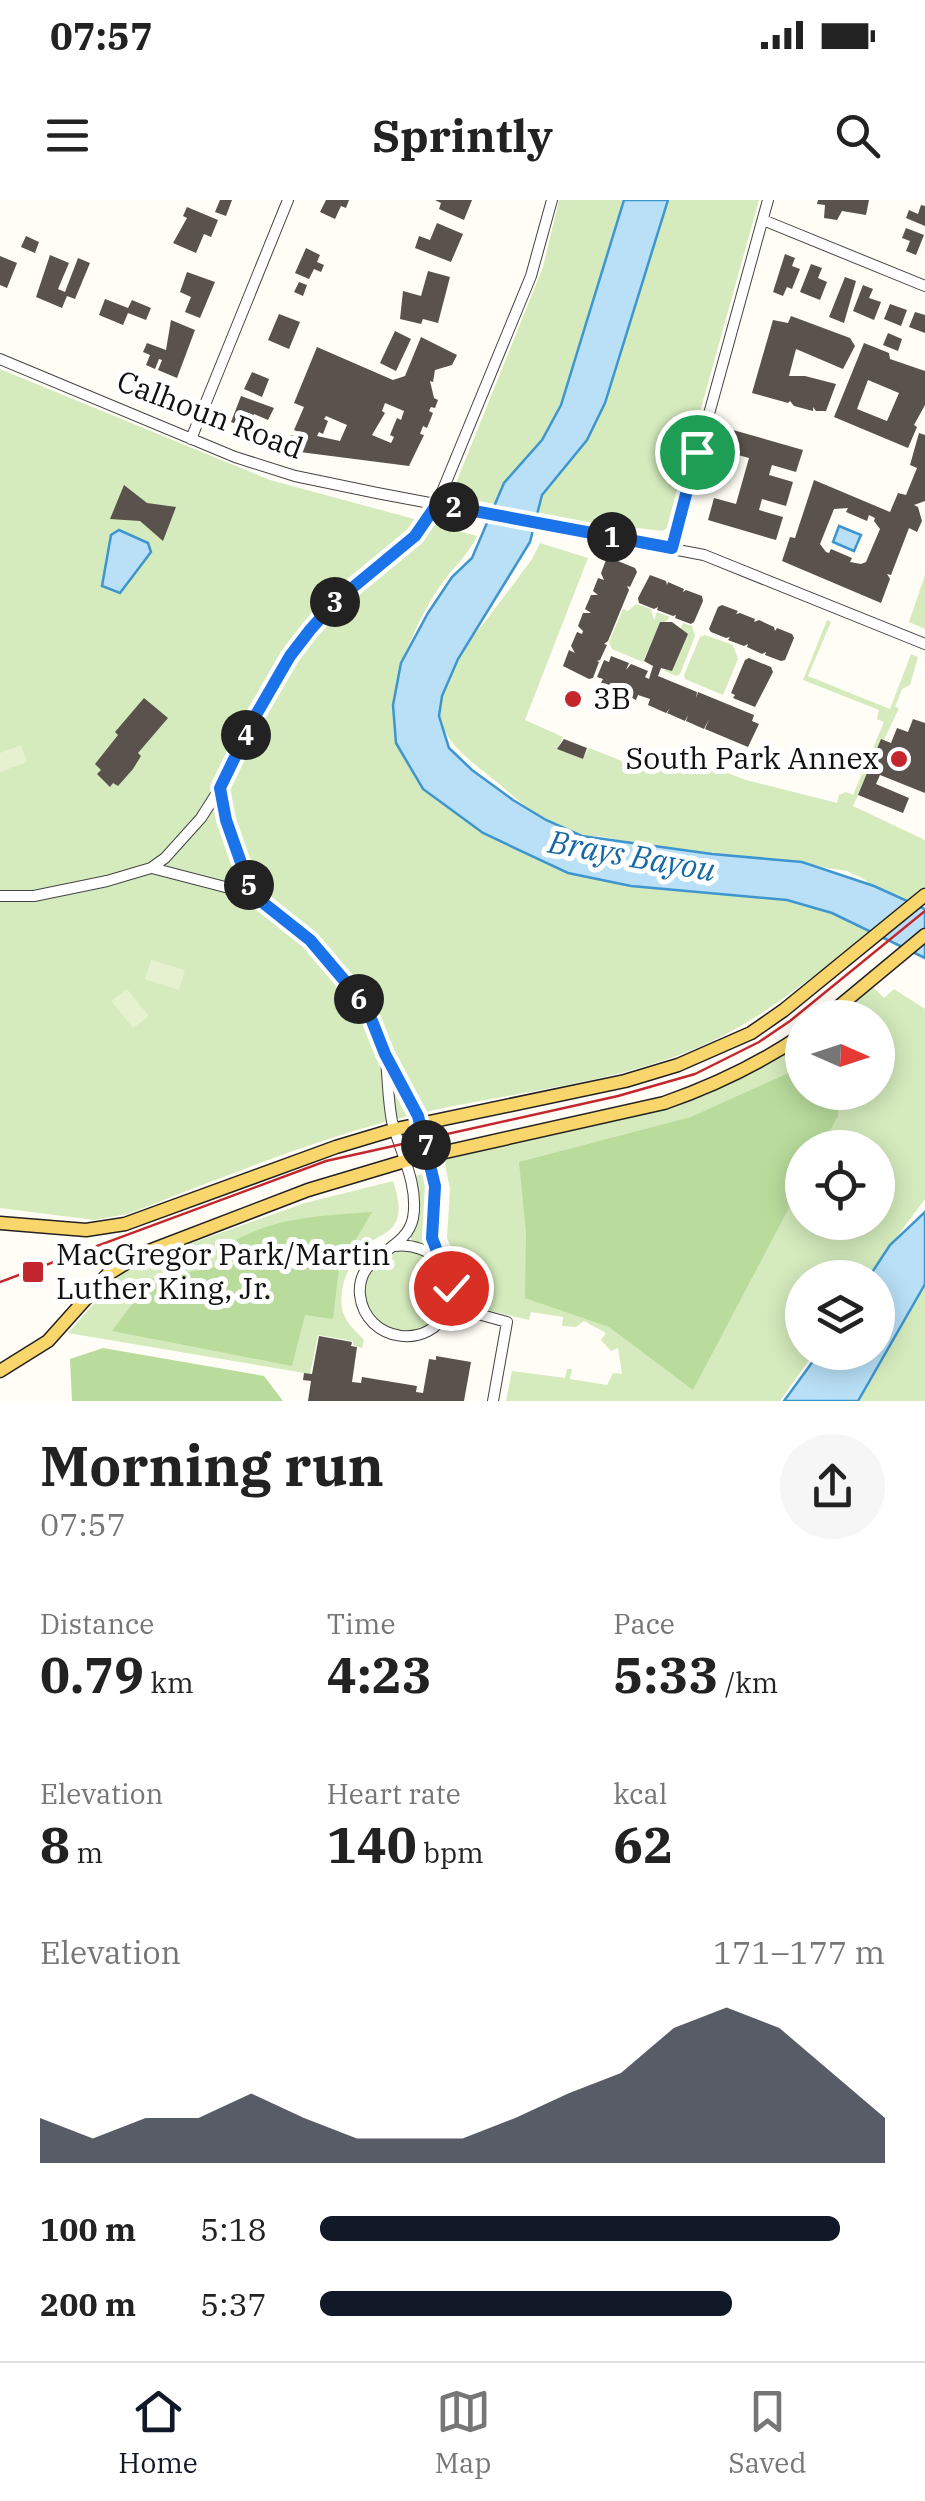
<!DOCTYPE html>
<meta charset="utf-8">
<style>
:root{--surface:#fff;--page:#f6f6f6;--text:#222;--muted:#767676;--line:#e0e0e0;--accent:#111827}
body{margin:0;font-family:"IBM Plex Serif",serif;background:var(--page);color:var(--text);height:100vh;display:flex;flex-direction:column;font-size:38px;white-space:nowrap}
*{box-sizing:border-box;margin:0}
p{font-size:32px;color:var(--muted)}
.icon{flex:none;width:55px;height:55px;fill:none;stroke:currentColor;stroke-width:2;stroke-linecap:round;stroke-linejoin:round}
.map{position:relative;height:1201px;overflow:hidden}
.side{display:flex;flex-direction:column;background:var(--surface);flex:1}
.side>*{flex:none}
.needle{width:65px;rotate:93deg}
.fabs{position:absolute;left:785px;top:800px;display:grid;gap:20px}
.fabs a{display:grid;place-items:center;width:110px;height:110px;border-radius:50%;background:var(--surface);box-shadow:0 5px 25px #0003;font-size:50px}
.pin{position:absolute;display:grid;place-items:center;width:85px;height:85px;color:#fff;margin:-42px;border:5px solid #fff;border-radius:50%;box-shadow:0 2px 10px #0007}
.km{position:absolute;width:50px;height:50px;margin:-25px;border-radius:50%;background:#222;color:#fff;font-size:28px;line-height:50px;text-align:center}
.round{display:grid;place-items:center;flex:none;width:105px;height:105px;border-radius:52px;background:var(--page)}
.head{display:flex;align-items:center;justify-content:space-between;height:170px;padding:0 40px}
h1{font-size:55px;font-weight:800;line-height:75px}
.figures{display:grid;grid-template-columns:repeat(3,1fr);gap:15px;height:170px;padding:10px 40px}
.figures div{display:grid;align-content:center}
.figures b{font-size:50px;font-weight:800}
.figures small{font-size:28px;font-weight:400}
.figures p{font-size:28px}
.chart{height:280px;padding:20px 40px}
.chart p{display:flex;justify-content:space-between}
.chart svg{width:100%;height:180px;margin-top:10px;fill:var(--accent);opacity:.7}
ul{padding:0 40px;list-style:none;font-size:32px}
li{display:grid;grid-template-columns:160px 120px 1fr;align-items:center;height:75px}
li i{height:25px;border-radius:12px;background:var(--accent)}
.status{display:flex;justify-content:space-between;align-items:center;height:70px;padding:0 50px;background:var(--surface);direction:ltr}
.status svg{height:28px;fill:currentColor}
header{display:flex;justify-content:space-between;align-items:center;height:130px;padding:0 40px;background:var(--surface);font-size:45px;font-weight:800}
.tab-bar{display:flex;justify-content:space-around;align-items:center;height:140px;border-top:2px solid var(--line);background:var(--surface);font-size:28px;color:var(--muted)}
.tab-bar a{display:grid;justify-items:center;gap:5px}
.tab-bar .on{color:var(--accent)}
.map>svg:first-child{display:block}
.green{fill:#d5ebbd;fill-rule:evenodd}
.forest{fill:#b9dc9c}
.pitch{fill:#e6f2cf}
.water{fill:#b9e0f7;stroke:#3f96cf;stroke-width:2.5}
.building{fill:#5a524d;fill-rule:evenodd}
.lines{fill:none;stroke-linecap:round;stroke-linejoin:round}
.minor-casing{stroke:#444;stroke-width:12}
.major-casing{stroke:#222;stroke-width:15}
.minor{stroke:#fff;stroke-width:10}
.major{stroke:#f9d66b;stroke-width:12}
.tram{stroke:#c4262e;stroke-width:2.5}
.route-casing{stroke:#fff;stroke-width:20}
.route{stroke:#1a73e8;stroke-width:12}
.poi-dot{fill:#c4262e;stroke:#fff;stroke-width:4}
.labels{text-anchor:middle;stroke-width:10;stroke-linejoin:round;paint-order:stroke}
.street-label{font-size:30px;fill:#111;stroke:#fff}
.poi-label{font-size:30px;fill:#111;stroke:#fff;text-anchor:start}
.water-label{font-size:32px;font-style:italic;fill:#1768a6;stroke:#fff}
</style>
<div class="status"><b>07:57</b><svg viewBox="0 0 49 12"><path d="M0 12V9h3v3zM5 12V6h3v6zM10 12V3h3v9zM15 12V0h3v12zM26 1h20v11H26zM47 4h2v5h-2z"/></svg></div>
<header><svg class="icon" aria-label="menu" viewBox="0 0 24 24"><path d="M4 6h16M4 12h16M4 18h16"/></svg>Sprintly<svg class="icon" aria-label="search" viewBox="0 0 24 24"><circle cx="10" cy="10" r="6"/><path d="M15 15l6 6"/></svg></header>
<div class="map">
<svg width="925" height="1201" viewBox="0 0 925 1201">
<rect width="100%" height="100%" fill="#fffdf5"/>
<path class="green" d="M559,0h200l-91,327 -5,4 -76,-9 -123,-24 -8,-15 87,-216z
M0,169l270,111 207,56c-8,16 -16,24 -27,37 -22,26 -36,59 -49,90l82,170 85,40 63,13 156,14 45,13 40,17c-52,40 -103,85 -162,112 -85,40 -190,49 -280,69 -105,23 -203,65 -302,103l-34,6 -94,-12z
M540,343l48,15 -63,162 38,17 -5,12 25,10 6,-11 61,24 4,-7 17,7 31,1 4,-8 40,15 91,23 2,-8 7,-3 7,3 31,-73 -7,-3 2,-9 -76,-30 24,-60 4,2 -23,54 82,33 21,-55 7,3 -8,28 -8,4 -7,18 4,1 -46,98 72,34v47l-18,14 -27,-8 -16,-14 -17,-8 -92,-14 -63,-3 -95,-18c-33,2 -70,-27 -93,-48 -17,-15 -38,-28 -52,-46 -36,-46 11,-92 38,-127 14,-18 28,-37 42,-56z
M925,375v54l-16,-7z
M636,404l15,5 3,11 3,-8 13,5 -6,6 -4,-1 -17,40 -31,-13 -3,-7 14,-33 5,2z
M683,423l9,3 3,10 -15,38 -4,2 -11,-5z
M705,435l28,10 5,14 -15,36 -38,-16 -1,-4 16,-38z
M872,786l12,12 10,-9 31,20v190l-58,78 -65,1v74l12,1 -34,48h-274l6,-30 53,7 2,-9h5l-2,10 37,6 6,-12 9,1 -4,-26 -7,3 -10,-11 5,-7 -22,-12 -8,6 -14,-1 1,-9 -32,-5 -2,8 -64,-15 -1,-28 -17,-39 3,-49 -6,-30c122,-33 253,-42 358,-118v51h76v-74l-44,-1zM802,948h76v74h-76z
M426,973l3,21 -1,47 -3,3 -13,-3 -2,-5 10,-26 -5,-34z
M393,981c4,12 8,26 4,38 -5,14 -19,17 -30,25 -16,13 -29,43 -25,64 2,13 13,22 22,32l-2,8 -9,-3v-4l-35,-6 -8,39 -242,-41 51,-58 28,-16 158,-56z
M365 1092a41 41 0 1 1 82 0a41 41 0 1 1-82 0Z
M925,1084v117h-67z"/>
<path class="forest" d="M802,867v25l29,1 7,4v19l-17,31 -19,1v35l-109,207 -84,-63 -84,-29 1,-65 -7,-71 172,-45z
M372,1012l-33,56 -6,51 -28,-4 -13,51 -180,-35 39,-52 87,-16 -4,-22c46,-25 88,-25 138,-29z
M103,1148l161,28 19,25h-211l-2,-42z"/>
<path class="pitch" d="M21,545l6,17 -27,10v-19z
M151,760l34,10 -6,20 -34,-11z
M127,789l22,27 -16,12 -22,-27z"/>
<path class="water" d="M624,0h44l-63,203 -18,37 -45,55 -12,47 -72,117 -16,37 -3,20 10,32 23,22 41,30 33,20 36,16 130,18 90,8 72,24 51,23v49l-93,-45 -45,-13 -156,-14 -63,-13 -85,-40 -60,-44 -27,-46 -3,-38 8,-42 27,-50 24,-36 20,-19 32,-75 38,-43 19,-35z
M839,326l22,9 -7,16 -21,-9z
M119,330l29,13 3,9 -31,41 -18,-7 9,-51z
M925,1012v72l-67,117h-74l35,-48 59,-1v-74l-9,-1 21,-32z"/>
<path class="building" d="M220,0h12l-6,16 -11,-4z
M326,0h23l-3,8 -5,-2 -6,13 -15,-7z
M435,0h37l-8,20 -25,-11 2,-6z
M818,0h51l-3,15 -24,-4 -5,9 -13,-2 1,-13 -8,-1z
M921,5l4,1v20l-19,-8 3,-8 9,4z
M187,7l31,13 -7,17 -7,-3 -8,19 -23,-10 14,-25 -4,-2z
M437,23l26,11 -12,28 -36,-14 4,-12 11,4z
M906,28l18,7 -8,20 -10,-4 4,-10 -8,-3z
M26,36l13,6 -4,11 -14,-6z
M306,48l14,7 -3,7 7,3 -3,7 -7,-3 -5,10 -14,-6z
M785,54l10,4 -3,8 8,3 -8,20 -5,-2 -4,9 -10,-4z
M50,55l19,8 -11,26 7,3 13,-34 12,5 -15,36 -8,-3 -5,12 -26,-11z
M0,56l17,7 -10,25 -7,-3z
M811,64l11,4 -4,10 9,4 -7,18 -20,-8z
M428,71l22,6 -12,46 -15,-4 -2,5 -21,-5 3,-28 18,5z
M187,72l28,10 -15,36 -15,-6 6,-15 -11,-5z
M845,77l11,4 -12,42 -15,-6z
M299,82l8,3 -4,11 -9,-4z
M863,85l10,4 -4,9 12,4 -7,18 -21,-9z
M105,99l23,9 4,-8 19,8 -5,12 -18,-7 -5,12 -24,-10z
M890,104l17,6 -6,16 -17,-7z
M915,112l10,3v18l-16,-6z
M279,114l21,8 -11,27 -21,-9z
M791,116l59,22 5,8 -12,23 -47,-20 -7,27h16l31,8 -10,27h-10l-3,-4v4l-19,-5 -4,-5 -2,2 -36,-10 21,-73 15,3z
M171,120l24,10 -18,48 -19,-8 4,-10 -3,-1 -4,10 -9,-4 4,-10 -7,-3 4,-9 19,7z
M395,131l16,8 -15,32 -16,-8z
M888,133l14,6 -4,12 -15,-6z
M421,137l36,18 -5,10 -17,5 -2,12 -3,-1 4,17 4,2 -3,8 -4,-1 -2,4 4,2 -6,15 -4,-2 -3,8 4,1 -15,31 -117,-15 -1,-16 8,1 2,-3 -7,-3 10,-23 -10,-4 23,-56 76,33 12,-4zM385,203l19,8 -3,9 -4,-2 -7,17 4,2 -3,6 -19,-8 13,-22 -3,-2zM326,216l21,9 -7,16 -23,-5 2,-4 4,2 5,-13 -4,-2z
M864,143l25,10 1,6 35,12v34l-11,20 3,2 -9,21 -74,-31zM868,180l31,13 -12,28 -30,-12z
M252,172l17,7 -7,18 -18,-8z
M241,196l33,12 -6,12 -14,-6 -6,15 -17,-7z
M733,230l70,20 -7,22 -24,-7 -3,10 24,7 -7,24 -24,-7 -3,11 24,7 -7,23 -68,-20 6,-22 22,6 13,-46 -22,-6z
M919,233l6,2v66l-11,4 4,2 4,14 -5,11 -8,-4 -18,47 -4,-1 3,5 -9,24 -99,-42 8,-24 5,1 19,-58 76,32 8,-19 8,2 11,-27 -7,-3zM848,308l-2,4 21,9 2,-6 6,3 -1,3 6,8 -14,33 -5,2 -11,-2 2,-4 -21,-9 -2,4 -3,-1 -6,-8 14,-35z
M124,285l23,18 29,4 -13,34 -23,-20 -30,-2z
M613,359l22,9 2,4 -7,15 -3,-1 2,4 -21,51 -4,3 3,1 -7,15 -3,1 2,1 -6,16 -4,1 -26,-13 6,-16 6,3 -4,-7 6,-14 5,2 1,-3 -5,-5 5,-13h8l-6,-4 6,-14h7l-5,-4 5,-13 6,2 -3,-7 5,-13 6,2z
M650,375l16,6 1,4 1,-3 16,7 -1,3 3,-2 16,6 1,5 -9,21 -3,2 -16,-6 1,-3 -3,1 -16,-6 1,-3 -4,2 -15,-6 -1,-5z
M722,405l16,6 -2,3 4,-1 15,6 -1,3 5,-2 15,7 1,4 2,-3 15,6 2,4 -9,22 -4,1 -16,-6 1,-3 -4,2 -15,-7 1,-3 -4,2 -16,-6 2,-3 -4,1 -15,-6 -2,-3 9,-22z
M660,422h12l16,12 -16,37 -11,-3 -3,8 39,16 -1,6 2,-6 56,23 -2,6 7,3 -11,23 -43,-18 4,-10 -5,10 -18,-8 2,-6 -3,6 -18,-8 3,-5 -4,5 -18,-8 2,-6 -12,-4 -2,5 -36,-15 3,-6 -6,-2 7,-17 5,2 2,-6 18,7 -3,7 5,-6 17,7 -3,6 4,2 4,-13 -9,-5z
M749,458l22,9 2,5 -18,35 -22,-9 2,-3 -4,-2 14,-33z
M144,498l24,20 -30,35 3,3 -8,13 -15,17 -5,-3 -3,4 -13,-13 4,-4 -6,-6 23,-29 -3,-3z
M913,519l12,4v70l-45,-18 -4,9 33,14 -6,15 -45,-18 23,-56 10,4 6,-15 11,4z
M564,539l23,9 -4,11 -26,-10z
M319,1136l33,6 -1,4 6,1 -5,35 9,1 1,-6 55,9 -1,6 7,1 6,-34 7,1v-4l35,6 -7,39h-156l3,-20 -8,-1 1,-7 8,1z"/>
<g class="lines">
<defs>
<path id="minor" d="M763,20l162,66
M0,159l235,98 60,19 82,17 327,62 221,89
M191,239l97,-239
M672,348l96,-348
M220,588l6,32 26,74 57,46 46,53 18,28 12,33 32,62 18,70 -3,52 4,18
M152,668l100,26
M0,696h34l73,-15 44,-13 14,-10 36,-40 19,-30 33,-68 37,-64 20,-26 24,-27 81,-67 22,-32 94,-228 21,-76
M386,860c2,20 2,41 6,61 8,31 27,63 21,97 -7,35 -57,35 -53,77 5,47 71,57 88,13 14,-37 -18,-66 -53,-62
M449,1106l58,16 -14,79"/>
<path id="major" d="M825,818l100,-83
M0,1023l86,7 39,-6 211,-77 60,-18 229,-48 53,-16 73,-32 33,-23 141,-115
M0,1171l48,-30 60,-67 33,-20 167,-64 97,-29 259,-58c49,-17 95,-39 138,-68"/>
</defs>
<use href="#minor" class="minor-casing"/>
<use href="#major" class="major-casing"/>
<use href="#minor" class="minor"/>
<use href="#major" class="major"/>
<path class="tram" d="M0,1082l326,-121 292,-65 77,-22 64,-32 31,-21 135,-110"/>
</g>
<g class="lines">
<defs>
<path id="route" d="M451,1088l-19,-50 3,-52 -17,-70 -33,-62 -13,-33 -17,-28 -45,-53 -58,-46 -26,-74 -6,-32 33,-68 37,-64 20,-26 24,-27 81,-67 22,-32 235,44 25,-96"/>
</defs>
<use href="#route" class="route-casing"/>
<use href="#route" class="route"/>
</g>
<g class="poi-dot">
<circle cx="573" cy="499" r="10"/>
<circle cx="899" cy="559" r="10"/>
<rect x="21" y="1060" width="24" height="24" rx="5"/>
</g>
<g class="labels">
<g class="street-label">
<text transform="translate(210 215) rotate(21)" y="10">Calhoun Road</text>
</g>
<g class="poi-label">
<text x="593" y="509">3B</text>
<text x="879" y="569" text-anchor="end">South Park Annex</text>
<text x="56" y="1065">MacGregor Park/Martin<tspan x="56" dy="34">Luther King, Jr.</tspan></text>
</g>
<g class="water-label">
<text transform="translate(632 656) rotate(10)" y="11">Brays Bayou</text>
</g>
</g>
</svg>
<div class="fabs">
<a><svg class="needle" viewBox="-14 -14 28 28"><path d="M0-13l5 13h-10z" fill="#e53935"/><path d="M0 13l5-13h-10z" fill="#767676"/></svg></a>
<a><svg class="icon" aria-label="locate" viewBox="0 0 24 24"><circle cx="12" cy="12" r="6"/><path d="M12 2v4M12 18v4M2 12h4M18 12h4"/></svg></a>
<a><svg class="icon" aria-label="layers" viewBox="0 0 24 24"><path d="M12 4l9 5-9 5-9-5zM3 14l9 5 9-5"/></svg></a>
</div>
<div class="pin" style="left:697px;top:252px;background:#1e9e55"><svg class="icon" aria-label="arrive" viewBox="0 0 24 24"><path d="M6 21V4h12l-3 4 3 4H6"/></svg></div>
<div class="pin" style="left:451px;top:1088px;background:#d93025"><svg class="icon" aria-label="check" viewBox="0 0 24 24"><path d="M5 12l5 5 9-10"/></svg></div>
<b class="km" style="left:612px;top:337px">1</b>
<b class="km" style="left:454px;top:307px">2</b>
<b class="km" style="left:335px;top:402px">3</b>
<b class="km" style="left:246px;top:535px">4</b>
<b class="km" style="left:249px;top:685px">5</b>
<b class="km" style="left:359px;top:799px">6</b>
<b class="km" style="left:426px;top:945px">7</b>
</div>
<section class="side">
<div class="head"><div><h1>Morning run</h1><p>07:57</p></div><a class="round"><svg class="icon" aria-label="share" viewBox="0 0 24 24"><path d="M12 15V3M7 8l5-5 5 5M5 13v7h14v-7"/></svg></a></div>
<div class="figures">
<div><p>Distance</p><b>0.79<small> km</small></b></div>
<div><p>Time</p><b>4:23</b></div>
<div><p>Pace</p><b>5:33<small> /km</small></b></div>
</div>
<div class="figures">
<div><p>Elevation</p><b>8<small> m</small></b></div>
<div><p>Heart rate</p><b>140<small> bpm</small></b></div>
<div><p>kcal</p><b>62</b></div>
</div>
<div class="chart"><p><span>Elevation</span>171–177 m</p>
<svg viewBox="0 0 160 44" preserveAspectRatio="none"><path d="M0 44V33L10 38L20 33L30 33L40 27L50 33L60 38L70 38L80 38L90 33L100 27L110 22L120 11L130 6L140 11L150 22L160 33V44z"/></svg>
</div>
<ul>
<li><b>100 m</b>5:18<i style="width:92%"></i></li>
<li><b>200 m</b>5:37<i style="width:73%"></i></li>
</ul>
</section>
<nav class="tab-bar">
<a class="on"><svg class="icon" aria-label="home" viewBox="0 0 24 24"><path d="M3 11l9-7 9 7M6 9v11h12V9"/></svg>Home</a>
<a><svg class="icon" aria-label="map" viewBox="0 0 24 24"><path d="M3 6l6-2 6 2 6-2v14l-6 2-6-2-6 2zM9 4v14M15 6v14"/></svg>Map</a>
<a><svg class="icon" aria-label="saved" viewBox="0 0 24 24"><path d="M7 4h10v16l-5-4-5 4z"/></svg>Saved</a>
</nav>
